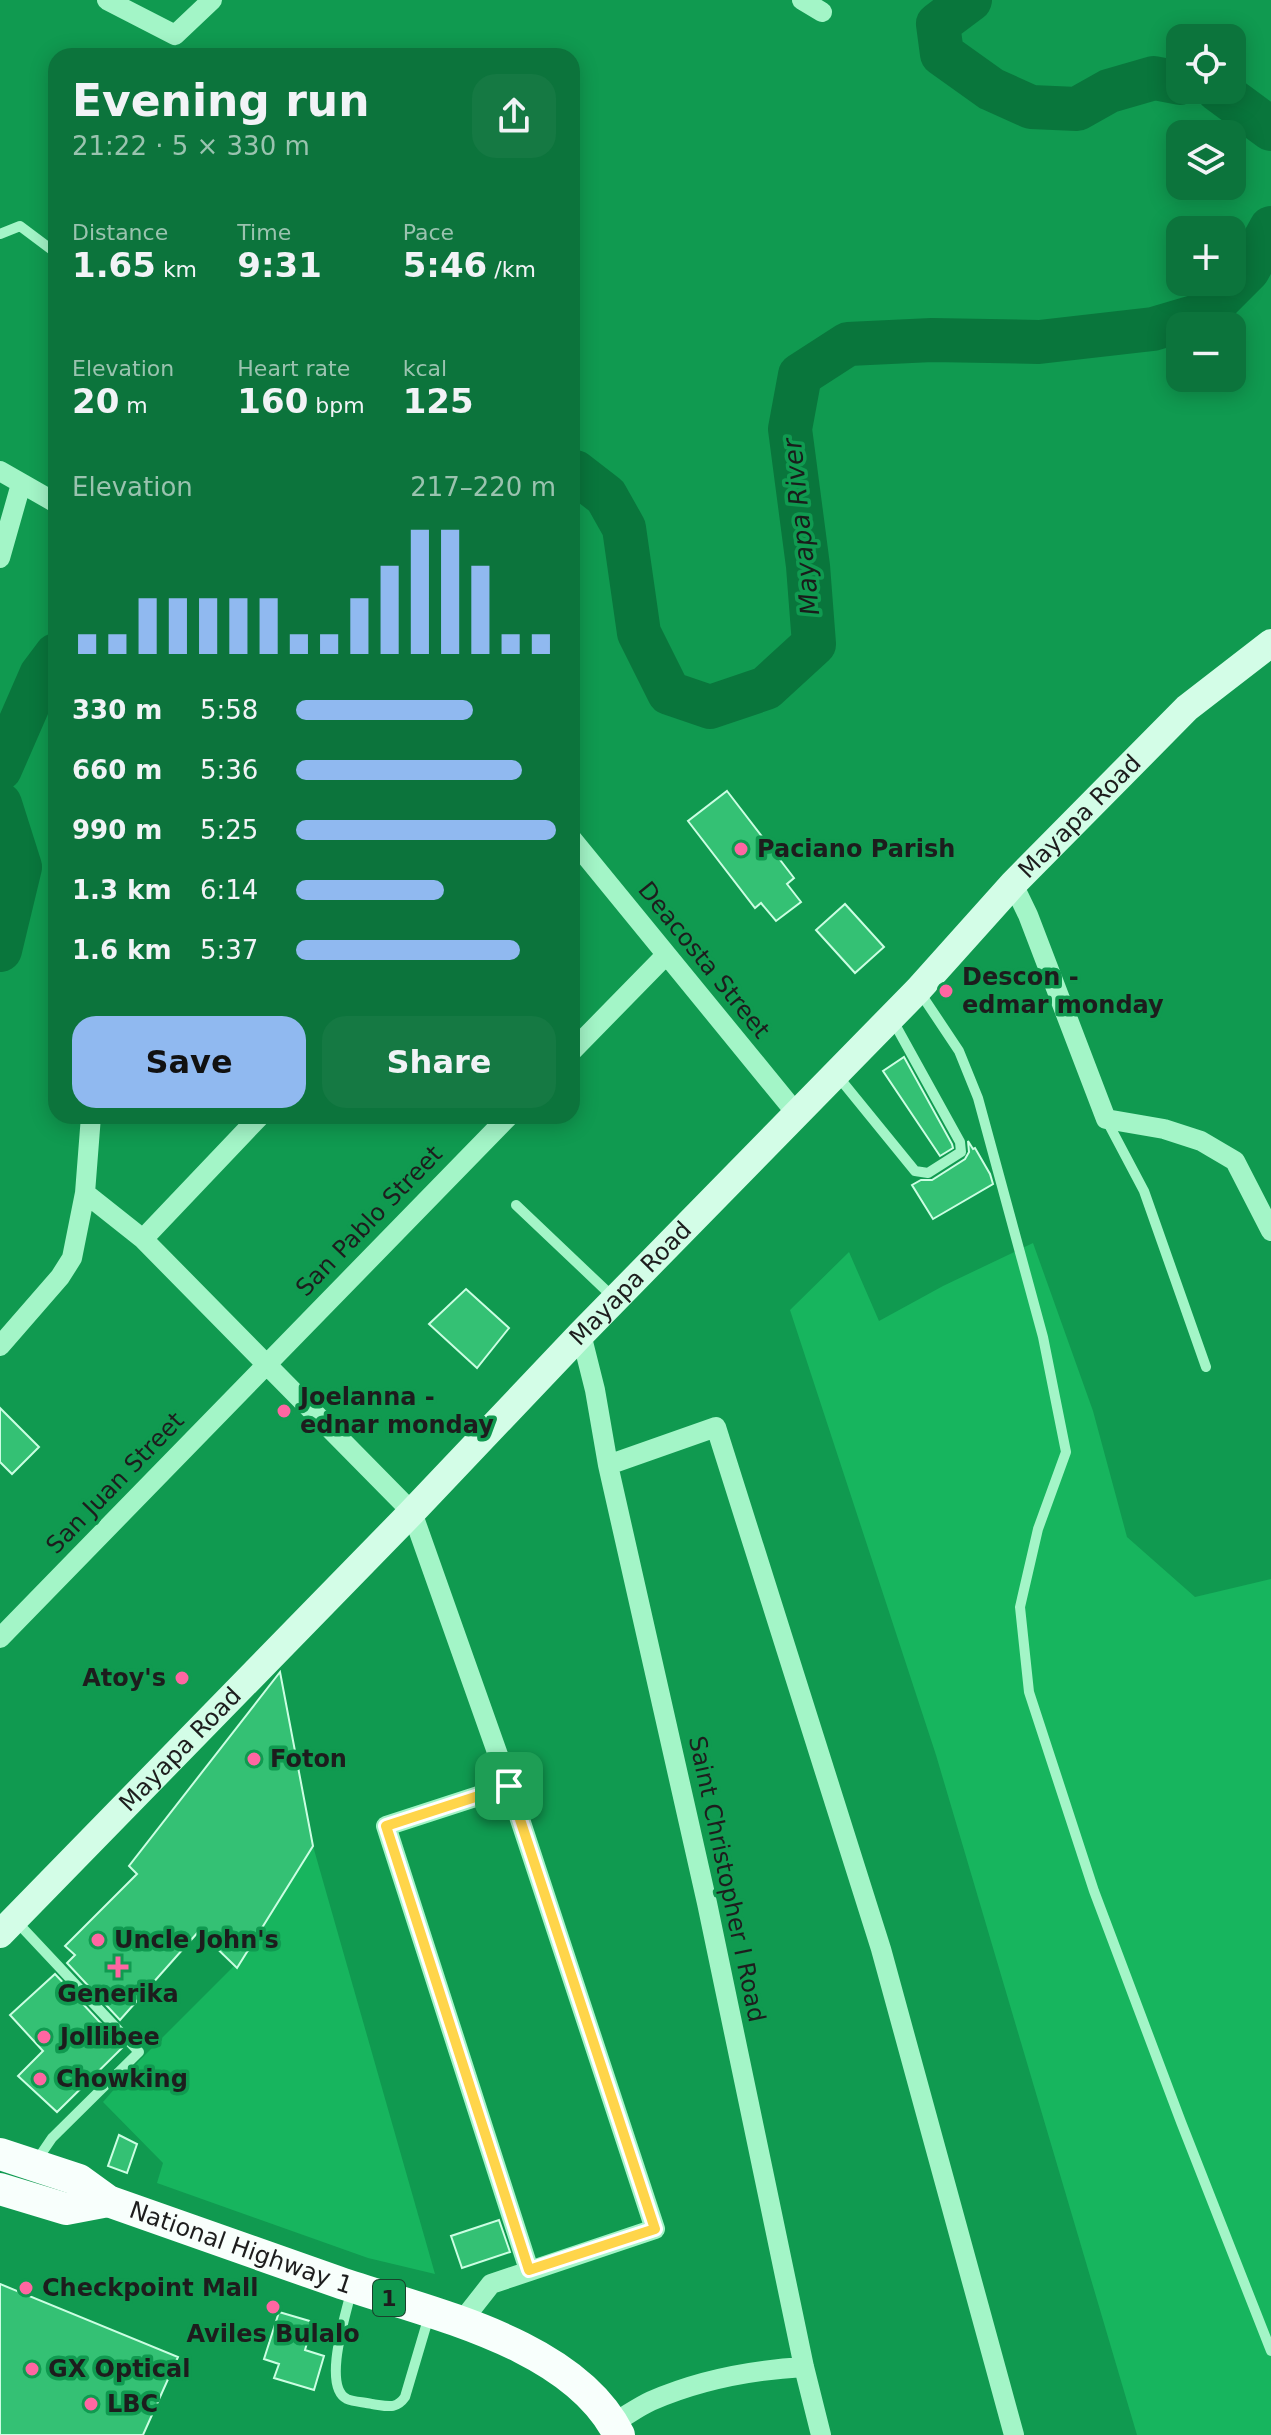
<!DOCTYPE html>
<meta charset="utf-8">
<style>
:root{--surface:#0c743c;--page:#157943;--text:#f1f3f6;--muted:#9ac3af;--accent:#90b9f0}
body{margin:0;font-family:"DejaVu Sans",sans-serif;background:var(--page);color:var(--text);height:100vh;display:flex;flex-direction:column;font-size:30px;white-space:nowrap}
*{box-sizing:border-box;margin:0}
p{font-size:26px;color:var(--muted)}
.icon{flex:none;width:44px;height:44px;fill:none;stroke:currentColor;stroke-width:2;stroke-linecap:round;stroke-linejoin:round}
.map{position:relative;flex:1;overflow:hidden}
.drawer{position:absolute;left:48px;top:48px;width:532px;height:1076px;display:flex;flex-direction:column;background:var(--surface);border-radius:24px;box-shadow:0 4px 20px #0003}
.drawer>*{flex:none}
.tools{position:absolute;left:1166px;top:24px;display:grid;gap:16px}
.tools a{display:grid;place-items:center;width:80px;height:80px;border-radius:16px;background:var(--surface);box-shadow:0 4px 20px #0003;font-size:40px}
.pin{position:absolute;display:grid;place-items:center;width:68px;height:68px;color:#fff;margin:-34px;border-radius:16px;box-shadow:0 4px 12px #0006}
.round{display:grid;place-items:center;flex:none;width:84px;height:84px;border-radius:24px;background:var(--page)}
.summary{display:flex;align-items:center;justify-content:space-between;height:136px;padding:0 24px}
h1{font-size:44px;font-weight:700;line-height:60px}
.stats{display:grid;grid-template-columns:repeat(3,1fr);gap:12px;height:136px;padding:8px 24px}
.stats div{display:grid;align-content:center}
.stats b{font-size:34px;font-weight:700}
.stats small{font-size:22px;font-weight:400}
.stats p{font-size:22px}
.chart{height:224px;padding:16px 24px}
.chart p{display:flex;justify-content:space-between}
.chart svg{width:100%;height:144px;margin-top:8px;stroke:var(--accent);stroke-width:6}
.cta{display:flex;gap:16px;margin-top:auto;padding:16px 24px}
.cta a{flex:1;height:92px;border-radius:24px;background:var(--accent);color:#111;font-size:32px;font-weight:700;line-height:92px;text-align:center}
.cta a+a{background:var(--page);color:var(--text)}
ul{padding:0 24px;list-style:none;font-size:26px}
li{display:grid;grid-template-columns:128px 96px 1fr;align-items:center;height:60px}
li i{height:20px;border-radius:10px;background:var(--accent)}
.map>svg:first-child{display:block}
.green{fill:#17b55e}
.lines{fill:none;stroke-linecap:round;stroke-linejoin:round}
.river{stroke:#09763c;stroke-width:44}
.building{fill:#34c174;stroke:#cbfee2;stroke-width:2}
.service{stroke:#a3f5c7;stroke-width:10}
.minor{stroke:#a3f5c7;stroke-width:20}
.secondary{stroke:#d3fde7;stroke-width:28}
.trunk{stroke:#f8fffc;stroke-width:32}
.route-casing{stroke:#fff;stroke-width:16}
.route{stroke:#ffd54a;stroke-width:10}
.poi-dot{fill:#ff66a2;stroke:#109a50;stroke-width:3}
.labels{text-anchor:middle;stroke-width:7;stroke-linejoin:round;paint-order:stroke}
.shield{fill:#109a50;stroke:#19422c;stroke-width:2}
.shield-label{font-size:22px;font-weight:bold;fill:#1d1d1d}
.street-label{font-size:24px;fill:#1d1d1d;stroke:#109a50}
.poi-label{font-size:24px;font-weight:bold;fill:#1d1d1d;stroke:#109a50;text-anchor:start}
.water-label{font-size:26px;font-style:italic;fill:#191d1b;stroke:#109a50}
</style>
<div class="map">
<svg width="1271" height="2435" viewBox="0 0 1271 2435">
<rect width="100%" height="100%" fill="#109a50"/>
<path class="green" d="M1033,1243l60,168 34,126 68,60 76,-18v856h-134l-201,-680 -146,-445 59,-58 30,69 64,-35z
M313,1846l122,428 -67,-16 -211,-75 6,-20 -60,-61 35,-40 108,-108z"/>
<g class="lines">
<path class="river" d="M970,0l-32,24 4,30 49,35 40,18 46,2 32,-18 45,-13 26,5
M1218,90l53,39
M572,472h3l31,24 18,32 15,105 30,60 41,14 56,-19 48,-44 -6,-78 -18,-137 10,-54 48,-31 84,-4 107,2 114,-13 51,-15 44,-44 23,-42
M0,769l41,-94 15,-20
M0,804l20,63 -20,83"/>
</g>
<path class="building" d="M727,791l67,87 -7,6 14,18 -25,19 -15,-18 -6,5 -67,-87z
M845,904l39,43 -29,26 -39,-43z
M904,1057l48,87 1,4 -13,8 -57,-85z
M968,1141l5,8 2,-1 15,26 3,10 -60,35 -21,-34 9,-5h11l33,-21 4,-7z
M466,1289l43,39 -32,40 -48,-44z
M0,1408l39,39 -27,27 -12,-12z
M280,1672l33,174 -76,122 -38,-37 -79,89 -53,-57 8,-8 -10,-9 72,-72 -8,-8z
M55,1974l68,73 -66,65 -39,-36 25,-25 -33,-36z
M119,2135l18,9 -10,29 -19,-7z
M499,2220l11,32 -48,16 -11,-32z
M0,2284l178,73 -35,78h-143z
M279,2312l34,10 -8,28 19,6 -10,34 -40,-12 5,-14 -15,-5z"/>
<g class="lines">
<path class="service" d="M0,234l20,-8 36,27
M919,991l40,60 19,47 65,239 23,115 -28,77 -18,78 9,85 65,199 87,231 90,229
M836,1074l79,97 13,2 33,-21 -1,-10 -68,-123
M1107,1121l37,70 62,176
M516,1205l98,93
M16,1921l123,131 -87,86 -15,22
M351,2292c-5,22 -29,95 -4,107 7,3 18,3 25,5 15,2 24,6 33,-7l24,-81"/>
<path class="minor" d="M107,0l68,35 37,-35
M802,0l20,12
M0,471l56,32
M0,558l21,-74
M572,839l224,274
M1013,884l15,31 78,204 58,10 37,12 34,20 36,70
M572,1051l94,-96
M91,1116l-6,77 58,46 269,273 97,274 146,443 -164,55 -29,37
M143,1239l117,-123
M581,1334l14,56 13,75 99,438 97,464 17,68
M0,1346l60,-69 12,-19 13,-65
M608,1465l108,-38 165,522 133,486
M0,1638l509,-522
M509,1786l-123,40 143,444
M613,2423c13,-7 25,-16 38,-22 48,-21 101,-31 153,-34"/>
<path class="secondary" id="s1" d="M0,1934l412,-422 169,-178 337,-344 95,-106 174,-176 84,-65"/>
<g class="trunk">
<path id="s2" d="M0,2154l79,26 29,21c76,27 153,54 230,81 89,31 235,60 281,153"/>
<path d="M0,2189l66,20 42,-8"/>
</g>
</g>
<g class="lines">
<defs>
<path id="route" d="M509,1786l146,443 -126,41 -143,-444z"/>
</defs>
<use href="#route" class="route-casing"/>
<use href="#route" class="route"/>
</g>
<g class="poi-dot">
<circle cx="741" cy="849" r="8"/>
<circle cx="946" cy="991" r="8"/>
<circle cx="284" cy="1411" r="8"/>
<circle cx="182" cy="1678" r="8"/>
<circle cx="254" cy="1759" r="8"/>
<circle cx="98" cy="1940" r="8"/>
<path d="M114 1955h8v8h8v8h-8v8h-8v-8h-8v-8h8z"/>
<circle cx="44" cy="2037" r="8"/>
<circle cx="40" cy="2079" r="8"/>
<circle cx="26" cy="2288" r="8"/>
<circle cx="273" cy="2307" r="8"/>
<circle cx="32" cy="2369" r="8"/>
<circle cx="91" cy="2404" r="8"/>
</g>
<g class="labels">
<rect class="shield" x="373" y="2280" width="32" height="36" rx="6"/>
<g class="shield-label">
<text x="389" y="2306">1</text>
</g>
<g class="street-label">
<text dy="8" stroke="none"><textPath href="#s1" startOffset="1554">Mayapa Road</textPath></text>
<text transform="translate(704 960) rotate(51)" y="8">Deacosta Street</text>
<text transform="translate(369 1221) rotate(-46)" y="8">San Pablo Street</text>
<text dy="8" stroke="none"><textPath href="#s1" startOffset="906">Mayapa Road</textPath></text>
<text transform="translate(115 1483) rotate(-46)" y="8">San Juan Street</text>
<text dy="8" stroke="none"><textPath href="#s1" startOffset="258">Mayapa Road</textPath></text>
<text transform="translate(727 1879) rotate(78)" y="8">Saint Christopher I Road</text>
<text dy="8" stroke="none"><textPath href="#s2" startOffset="260">National Highway 1</textPath></text>
</g>
<g class="poi-label">
<text x="757" y="857">Paciano Parish</text>
<text x="962" y="985">Descon -<tspan x="962" dy="28">edmar monday</tspan></text>
<text x="300" y="1405">Joelanna -<tspan x="300" dy="28">ednar monday</tspan></text>
<text x="166" y="1686" text-anchor="end">Atoy's</text>
<text x="270" y="1767">Foton</text>
<text x="114" y="1948">Uncle John's</text>
<text x="118" y="2002" text-anchor="middle">Generika</text>
<text x="60" y="2045">Jollibee</text>
<text x="56" y="2087">Chowking</text>
<text x="42" y="2296">Checkpoint Mall</text>
<text x="273" y="2342" text-anchor="middle">Aviles Bulalo</text>
<text x="48" y="2377">GX Optical</text>
<text x="107" y="2412">LBC</text>
</g>
<g class="water-label">
<text transform="translate(801 527) rotate(-96)" y="9">Mayapa River</text>
</g>
</g>
</svg>
<div class="tools">
<a><svg class="icon" aria-label="locate" viewBox="0 0 24 24"><circle cx="12" cy="12" r="6"/><path d="M12 2v4M12 18v4M2 12h4M18 12h4"/></svg></a>
<a><svg class="icon" aria-label="layers" viewBox="0 0 24 24"><path d="M12 4l9 5-9 5-9-5zM3 14l9 5 9-5"/></svg></a>
<a>+</a>
<a>−</a>
</div>
<div class="pin" style="left:509px;top:1786px;background:#1e9e55"><svg class="icon" aria-label="arrive" viewBox="0 0 24 24"><path d="M6 21V4h12l-3 4 3 4H6"/></svg></div>
<section class="drawer">
<div class="summary"><div><h1>Evening run</h1><p>21:22 · 5 × 330 m</p></div><a class="round"><svg class="icon" aria-label="share" viewBox="0 0 24 24"><path d="M12 15V3M7 8l5-5 5 5M5 13v7h14v-7"/></svg></a></div>
<div class="stats">
<div><p>Distance</p><b>1.65<small> km</small></b></div>
<div><p>Time</p><b>9:31</b></div>
<div><p>Pace</p><b>5:46<small> /km</small></b></div>
</div>
<div class="stats">
<div><p>Elevation</p><b>20<small> m</small></b></div>
<div><p>Heart rate</p><b>160<small> bpm</small></b></div>
<div><p>kcal</p><b>125</b></div>
</div>
<div class="chart"><p><span>Elevation</span>217–220 m</p>
<svg viewBox="0 0 160 44" preserveAspectRatio="none"><path d="M5 44V38M15 44V38M25 44V27M35 44V27M45 44V27M55 44V27M65 44V27M75 44V38M85 44V38M95 44V27M105 44V17M115 44V6M125 44V6M135 44V17M145 44V38M155 44V38"/></svg>
</div>
<ul>
<li><b>330 m</b>5:58<i style="width:68%"></i></li>
<li><b>660 m</b>5:36<i style="width:87%"></i></li>
<li><b>990 m</b>5:25<i style="width:100%"></i></li>
<li><b>1.3 km</b>6:14<i style="width:57%"></i></li>
<li><b>1.6 km</b>5:37<i style="width:86%"></i></li>
</ul>
<div class="cta"><a>Save</a><a>Share</a></div>
</section>
</div>
